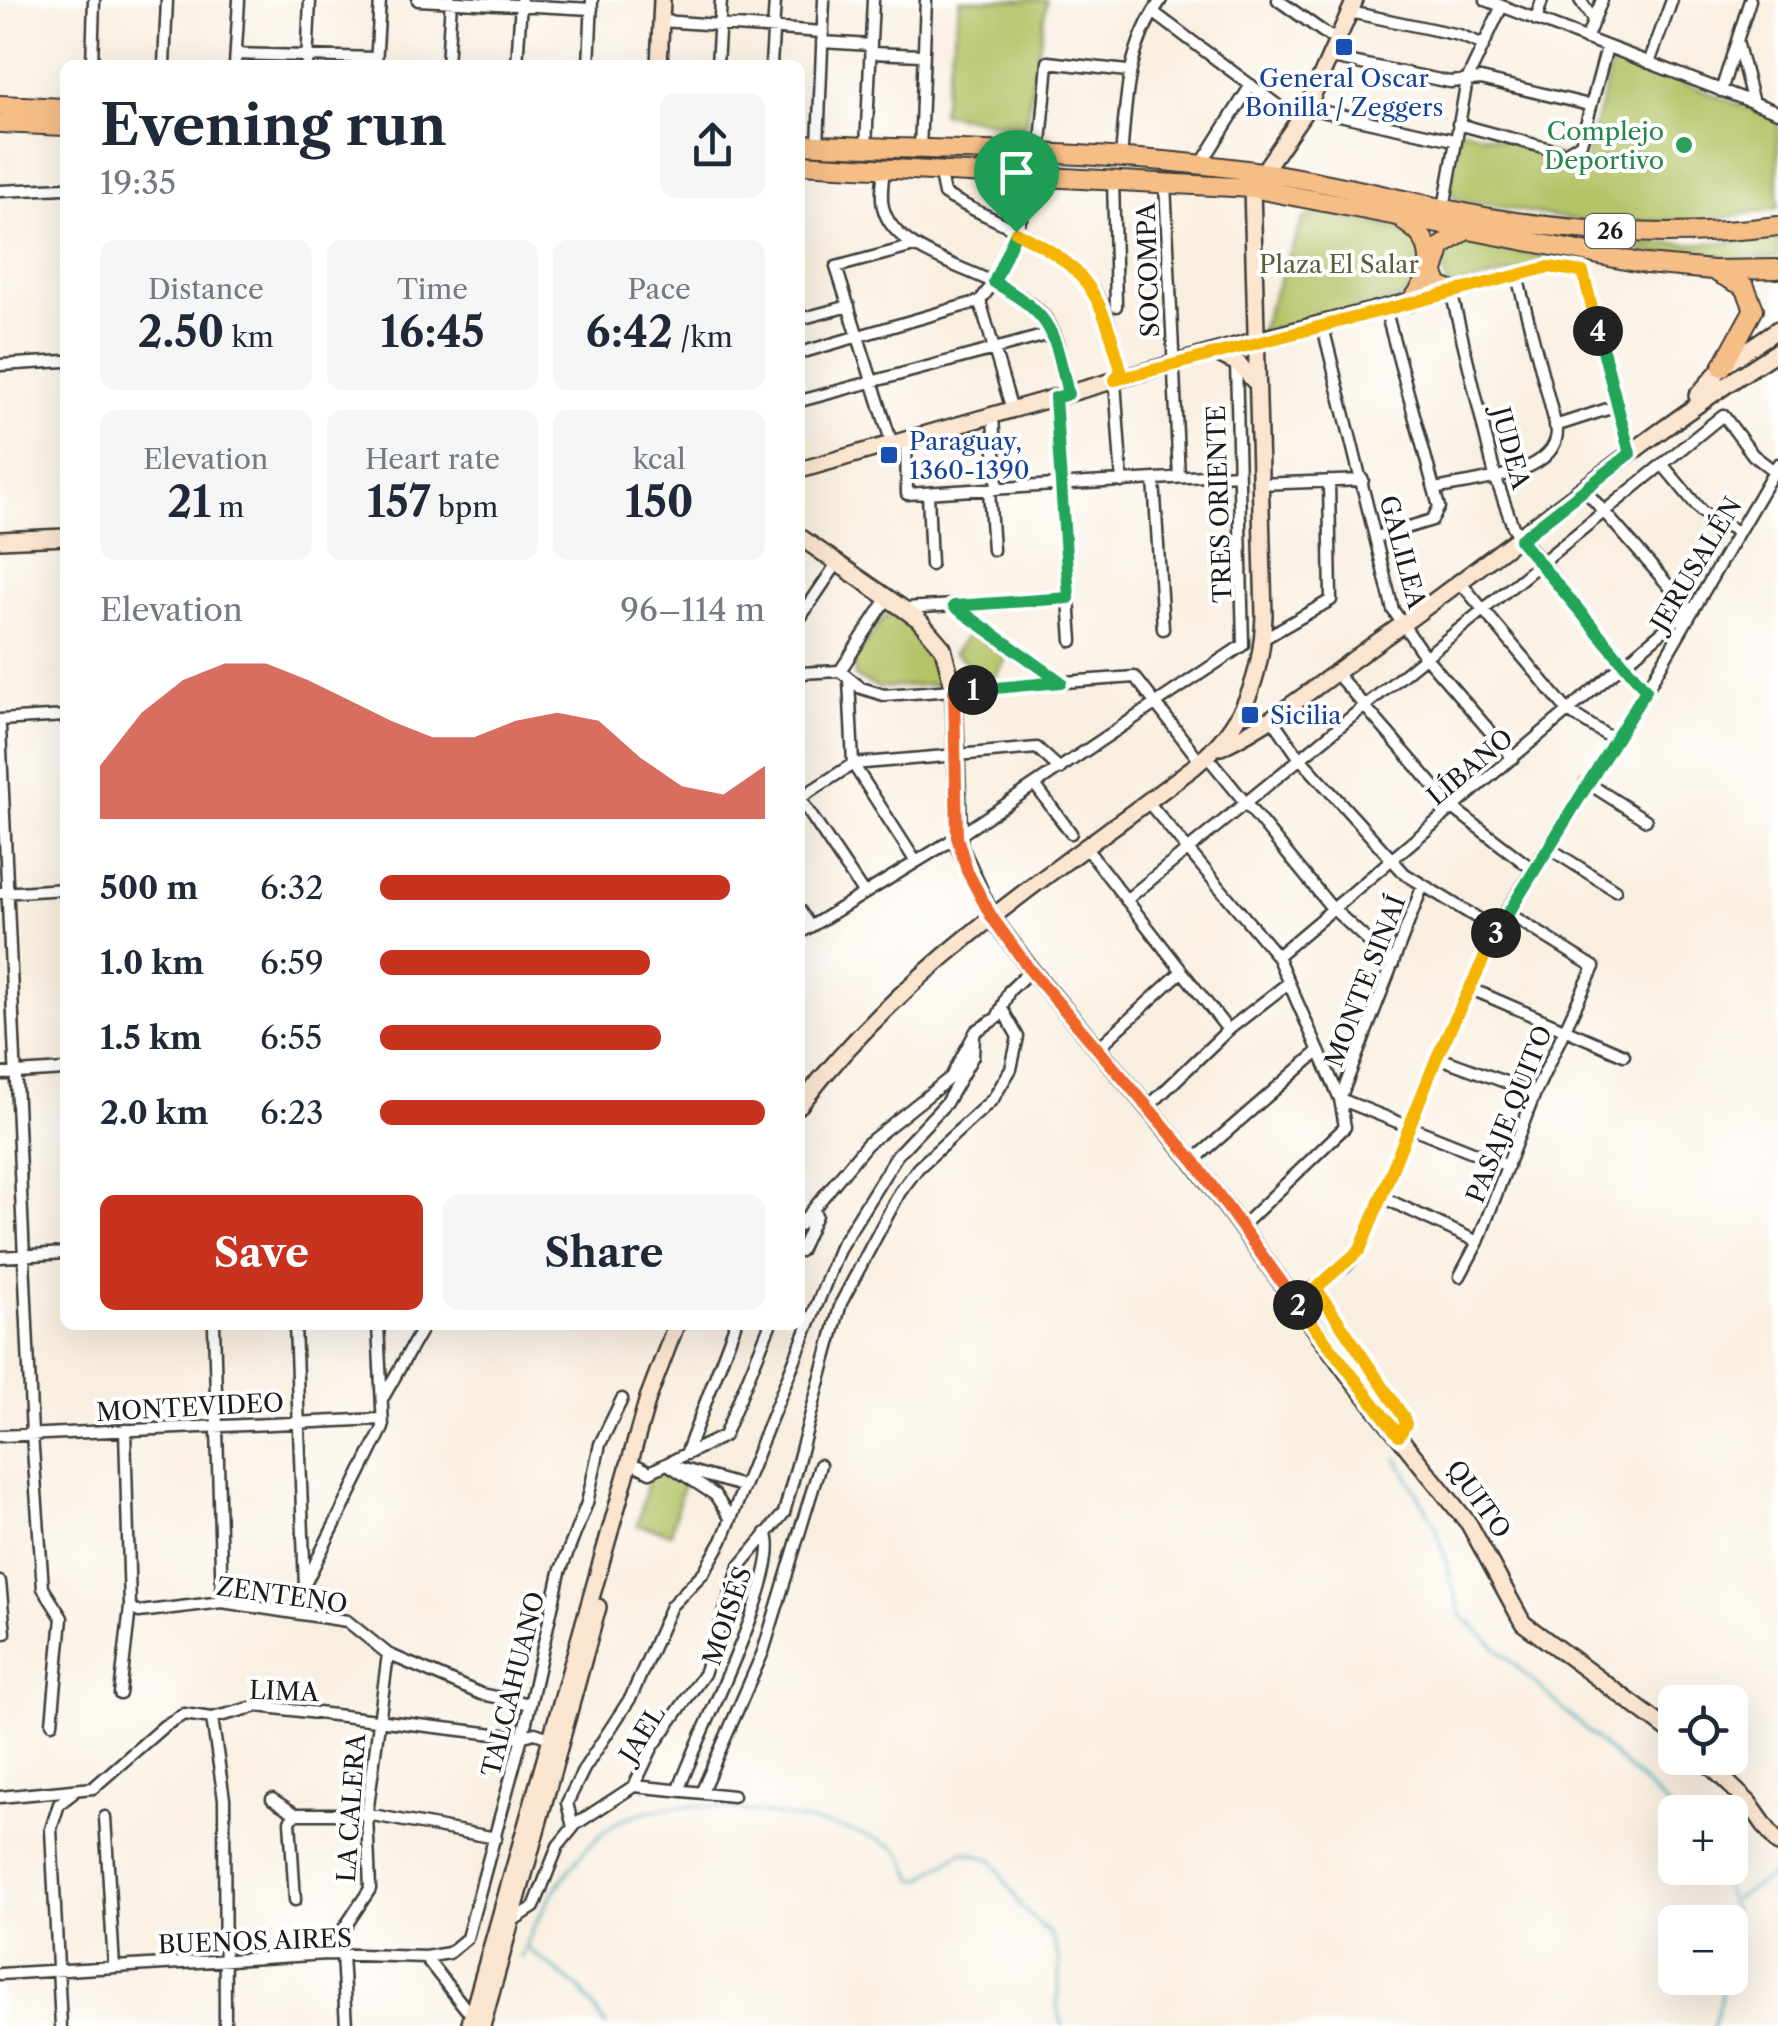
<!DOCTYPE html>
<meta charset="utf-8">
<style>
:root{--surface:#fff;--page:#f6f6f7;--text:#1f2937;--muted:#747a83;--accent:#c8321e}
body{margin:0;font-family:"Libre Caslon Text",serif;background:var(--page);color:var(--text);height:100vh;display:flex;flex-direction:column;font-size:38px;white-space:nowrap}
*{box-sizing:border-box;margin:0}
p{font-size:32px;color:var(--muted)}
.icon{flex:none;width:55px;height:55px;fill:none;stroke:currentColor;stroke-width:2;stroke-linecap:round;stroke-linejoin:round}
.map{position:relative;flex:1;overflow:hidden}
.details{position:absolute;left:60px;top:60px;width:745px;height:1270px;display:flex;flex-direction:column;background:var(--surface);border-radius:15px;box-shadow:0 10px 40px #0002}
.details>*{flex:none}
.fabs{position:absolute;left:1658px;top:1685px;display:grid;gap:20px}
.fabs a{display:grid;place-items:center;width:90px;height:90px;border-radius:15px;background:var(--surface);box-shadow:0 10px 40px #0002;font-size:50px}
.pin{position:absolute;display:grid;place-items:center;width:85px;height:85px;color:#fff;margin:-102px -42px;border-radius:50% 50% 50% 0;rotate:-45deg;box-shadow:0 0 10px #0007}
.pin .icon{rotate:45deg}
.km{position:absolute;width:50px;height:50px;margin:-25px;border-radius:50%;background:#222;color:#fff;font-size:28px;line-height:50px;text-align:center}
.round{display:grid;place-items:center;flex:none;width:105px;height:105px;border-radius:15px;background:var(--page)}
.summary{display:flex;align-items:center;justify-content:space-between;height:170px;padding:0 40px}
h1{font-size:55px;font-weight:700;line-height:75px}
.metrics{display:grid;grid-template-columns:repeat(3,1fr);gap:15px;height:170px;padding:10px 40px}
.metrics div{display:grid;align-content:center;border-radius:15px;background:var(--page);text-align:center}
.metrics b{font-size:42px;font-weight:700}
.metrics small{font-size:28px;font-weight:400}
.metrics p{font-size:28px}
.chart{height:280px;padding:20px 40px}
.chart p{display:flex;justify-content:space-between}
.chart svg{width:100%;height:180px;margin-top:10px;fill:var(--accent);opacity:.7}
.cta{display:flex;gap:20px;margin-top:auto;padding:20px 40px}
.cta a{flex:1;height:115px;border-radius:15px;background:var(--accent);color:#fff;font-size:40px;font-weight:700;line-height:115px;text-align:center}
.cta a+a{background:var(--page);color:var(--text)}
ul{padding:0 40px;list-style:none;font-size:32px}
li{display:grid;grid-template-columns:160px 120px 1fr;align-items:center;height:75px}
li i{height:25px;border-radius:12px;background:var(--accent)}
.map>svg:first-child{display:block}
.green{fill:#b3c366;stroke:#687041;stroke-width:2.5}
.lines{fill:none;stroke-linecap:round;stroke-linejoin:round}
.stream{stroke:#3ca9bc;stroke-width:2.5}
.street-casing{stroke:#3d3c39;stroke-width:15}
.secondary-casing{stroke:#3d3c39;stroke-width:20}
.highway-casing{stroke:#3d3c39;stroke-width:22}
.street{stroke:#fff;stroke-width:10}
.secondary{stroke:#fbe5cf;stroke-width:15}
.highway{stroke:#f6be87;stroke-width:18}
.split-1-casing{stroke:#fff;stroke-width:20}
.split-2-casing{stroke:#fff;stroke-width:20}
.split-3-casing{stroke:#fff;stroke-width:20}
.split-4-casing{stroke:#fff;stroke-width:20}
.split-5-casing{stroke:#fff;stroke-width:20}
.split-1{stroke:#22a559;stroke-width:12}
.split-2{stroke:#f0652b;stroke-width:12}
.split-3{stroke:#f5b400;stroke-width:12}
.split-4{stroke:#22a559;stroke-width:12}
.split-5{stroke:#f5b400;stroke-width:12}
.transit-dot{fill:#1a4fb4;stroke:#fff;stroke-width:4}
.leisure-dot{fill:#2e9e5b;stroke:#fff;stroke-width:4}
.labels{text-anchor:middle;stroke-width:8;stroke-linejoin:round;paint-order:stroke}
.shield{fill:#fff;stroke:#606060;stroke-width:2.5}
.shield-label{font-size:22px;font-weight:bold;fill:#1c1c1c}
.transit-label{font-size:25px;fill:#164399;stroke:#fff;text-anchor:start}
.leisure-label{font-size:25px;fill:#27864d;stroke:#fff;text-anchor:end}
.park-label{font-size:25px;fill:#585f3a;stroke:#fff}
.street-label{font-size:25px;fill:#1c1c1c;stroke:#fff}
</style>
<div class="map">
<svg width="1778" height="2026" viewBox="0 0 1778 2026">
<rect width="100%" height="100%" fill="#fff"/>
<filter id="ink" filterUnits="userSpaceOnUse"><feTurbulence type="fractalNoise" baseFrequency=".01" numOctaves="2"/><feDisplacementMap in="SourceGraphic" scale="20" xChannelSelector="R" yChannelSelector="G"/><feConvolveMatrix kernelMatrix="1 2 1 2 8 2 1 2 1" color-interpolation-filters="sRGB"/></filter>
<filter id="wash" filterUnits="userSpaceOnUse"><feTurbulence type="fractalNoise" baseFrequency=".0048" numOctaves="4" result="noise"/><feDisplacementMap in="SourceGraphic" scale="40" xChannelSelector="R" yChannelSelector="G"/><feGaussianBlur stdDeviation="2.25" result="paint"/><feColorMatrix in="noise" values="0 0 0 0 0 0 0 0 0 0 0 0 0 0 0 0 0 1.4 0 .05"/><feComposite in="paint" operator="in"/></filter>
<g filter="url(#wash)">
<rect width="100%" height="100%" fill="#f9efe0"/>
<path class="green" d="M960,0h87l-22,128 -84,-15z
M1614,55l164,65v88l-70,13h-129l-124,-22 -5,-11 10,-60 124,35z
M1319,211l88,20 13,15 1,32 -20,20 -142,35 44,-114z
M1778,235v23c-81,2 -156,-7 -236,-22 77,6 160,14 236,-1z
M1461,241l89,18 -1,6 -101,23 -7,-29z
M894,613c30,14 42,37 50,68l-3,3 -63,4 -23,-11 -2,-17 32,-44z
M970,631l37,26 -14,23 -39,-27z
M650,1472l34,9 -13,52 -34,-8z"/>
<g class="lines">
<path class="stream" d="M1397,1458l39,68 25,89 214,197
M1714,1868c20,33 28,59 16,97
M1733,1899l45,-26
M526,1947l55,43 25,36
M521,1958c14,-43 56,-110 96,-135 20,-13 59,-17 82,-17 36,1 178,22 201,46 6,6 10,19 14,27l6,1 42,-28 30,7 30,49 29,27 9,27 -3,45 6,19
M1713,2026l13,-48"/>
</g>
</g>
<g filter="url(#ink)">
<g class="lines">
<defs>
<path id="street" d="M418,0l174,9
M1278,0l51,36 11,2
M1486,0l292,112
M1580,0l14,21
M1153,12l128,96 22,6
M1350,12l109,23 25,10
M1536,20l6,-20
M661,21l162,11
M1586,39l16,-39
M1737,41l16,62
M822,42l49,3
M871,53l51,2
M236,54l140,4
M1332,58l118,24 31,-3 108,26
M1649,63l23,-63
M92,65l2,-65
M164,65l3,-65
M235,65l4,-65
M307,65l3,-65
M376,65l4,-65
M447,65l4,-65
M517,65l4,-64
M589,65l3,-65
M717,65l4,-65
M771,65l4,-65
M1721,91l29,-91
M1307,108l147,32
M1458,124l107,29 16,-10 26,-96
M818,145l6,-145
M866,147l7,-147
M920,150l6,-150
M1040,155l8,-93 79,9
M1121,159c5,-59 5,-109 40,-159
M1200,166l51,-81
M884,168c-1,12 -4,27 -1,39 13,57 128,64 163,112 14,20 17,51 22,75
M939,170l5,24c53,31 127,50 157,109 10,20 14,44 20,67l-6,11 7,101
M1113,178l3,128
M1165,183l14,294
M0,191l65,-3
M1444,208l23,-128 34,-72
M800,319l49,-13
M1322,323l71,287 31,45 89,103
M800,353l180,-52
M0,365l65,-4
M1055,398l17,243
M800,401l254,-68
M1012,410l-32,-109 14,-19 45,-107
M993,415l4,74
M1555,426l62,-20
M906,440l1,54 331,-20
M892,444l-56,-177 78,-21
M1630,454l-47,-183 -34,-4 -98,24 44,185 18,51 133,164
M1662,464l40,48 36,20
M1154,479l9,150
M1259,484l104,-4
M1435,489c36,-8 122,-13 122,-58l-40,-155
M989,490l4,60
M928,493l3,72
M1376,537l56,-17 7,-13 -54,-199
M1460,582l108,129 46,29
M954,606l106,76
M905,608l164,-10
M800,618l38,-56
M1263,639l68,-39 -2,-119
M840,671l47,-72
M1335,672l118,136 82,63
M800,673l40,-2 21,17 23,7 251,-18 65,84
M849,679l4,85 63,98
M0,720l65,-4
M1273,720l25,36 107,118 92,56
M0,727l32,708 11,153 19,30 -10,105
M1207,756l124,151 62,57
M1586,782l60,38
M1035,785l36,48
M800,798l53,-34 184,-16 23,21
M800,799l64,95
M1148,802l129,154 63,143 168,67
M1085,847l143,183
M1549,848l66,42
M1,893l64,-4
M1126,900l597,-485 30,40 21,16
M800,911l10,16
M800,933l157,-96 286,-192 -7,-283
M1277,956l412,-347 -104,-119
M1469,988l155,67
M1097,1049l85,-78
M1437,1057l98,36
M0,1074l65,-4
M1147,1108l81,-78 59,-46
M1193,1161l125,-109
M1384,1198l94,44
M800,1225l67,-81 84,-67 25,-46 21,-13 12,-27 22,-21
M1242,1226l103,-99 -5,-28 83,-214
M800,1251l16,-36
M0,1257l65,-4
M1460,1276l18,-34 57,-149 59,-126 -88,-55
M1316,1288l87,128 4,8 -8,11
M1294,1300l53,-35 12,-14 78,-194 69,-145 140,-221 132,-227
M214,1325l8,277
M295,1325l11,289
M384,1396l40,-71
M0,1436l381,-17
M687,1454l37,-18 46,-111
M669,1465l46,30 14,21
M638,1466l12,6 36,-18 49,-129
M680,1468l62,18
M0,1582l5,51
M306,1582l77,-154 -5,-103
M130,1607l9,5 83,-10 125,19 41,33 93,40 49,10
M120,1694l10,-87 -5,-177
M212,1718l12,81 1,227
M634,1786l99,10
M680,1787c14,-45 106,-219 86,-254
M702,1791l61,-139 57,-187
M0,1797l93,-9 71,-62 20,-12 28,4 46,-12 262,31 15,-4 20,7
M272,1799l24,15
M105,1817l9,150
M573,1827l-6,-24 17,-34 47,-72 40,-91 33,-34 18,-31 118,-294 57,-92 49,-52 27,-47 1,-20
M295,1900l-5,-79 6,-7h71l129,24
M512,1921l22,-14 24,-61 18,-22 58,-38 18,-38 52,-74 36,-108 44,-53 57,-210 59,-111 18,-24 75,-69 18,-30 7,-32 -16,-28
M327,1954l43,-65 -3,-75 21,-160
M342,1954l4,72
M425,1957l24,-4 18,-15 59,-216 34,-150 27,-69 13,-59 22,-45
M0,1974l327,-20 98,3 41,52 11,5
M61,2026l-10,-197 8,-25 14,-11"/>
<path id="secondary" d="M659,65l3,-65
M1214,352l25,12 15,17
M1697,396l25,-29 56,-38
M800,470l453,-129 198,-50
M800,537l118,82 25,29 11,43 5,155 32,70 40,54 162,191 155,213 121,150 54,99 152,112
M0,540l65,-3
M1221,747c58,-28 105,-69 158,-106 134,-95 260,-202 399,-290
M800,1105c113,-146 251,-229 395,-339 49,-40 67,-89 69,-151l-12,-427 55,-80 48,-108
M1702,1758l47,45 29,41
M469,2026l179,-628 28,-73
M482,2026l116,-419"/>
<path id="highway" d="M0,105l65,3
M0,123l65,3
M800,144c153,8 309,6 461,28 77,11 153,32 230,46 95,16 192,20 287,8
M800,164l452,24 394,76 67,6 65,-1
M1406,223c32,19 28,54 4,79
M1434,271l8,-25 23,-15
M1718,273l27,14 9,22 -32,58
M1434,274l5,12 12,5"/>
</defs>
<use href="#street" class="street-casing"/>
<use href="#secondary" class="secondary-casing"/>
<use href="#highway" class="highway-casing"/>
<use href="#street" class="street"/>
<use href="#secondary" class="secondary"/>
<use href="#highway" class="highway"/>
</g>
</g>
<g class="lines" filter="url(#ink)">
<defs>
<path id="split-1" d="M973,690l88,-8 -107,-76 115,-8 -14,-200 13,-4c-15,-65 -14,-77 -74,-112l22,-50"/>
<path id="split-2" d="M973,690l-19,1 3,146 10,34 24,45 39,54 164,191 104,144"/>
<path id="split-3" d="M1298,1305l101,131 7,-12 -3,-8 -87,-128 44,-38 77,-193 59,-124"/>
<path id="split-4" d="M1496,933l150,-243 -126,-150 110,-86 -32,-123"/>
<path id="split-5" d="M1016,232c73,36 84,61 105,138l-6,10 434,-113 34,5 15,59"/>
</defs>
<use href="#split-1" class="split-1-casing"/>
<use href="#split-2" class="split-2-casing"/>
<use href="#split-3" class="split-3-casing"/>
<use href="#split-4" class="split-4-casing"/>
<use href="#split-5" class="split-5-casing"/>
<use href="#split-1" class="split-1"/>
<use href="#split-2" class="split-2"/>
<use href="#split-3" class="split-3"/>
<use href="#split-4" class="split-4"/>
<use href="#split-5" class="split-5"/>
</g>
<g class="transit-dot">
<rect x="1334" y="37" width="20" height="20" rx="5"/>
<rect x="879" y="445" width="20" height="20" rx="5"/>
<rect x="1240" y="705" width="20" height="20" rx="5"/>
</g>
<circle class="leisure-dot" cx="1684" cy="145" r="10"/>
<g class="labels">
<rect class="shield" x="1585" y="214" width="50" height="34" rx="8"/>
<g class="shield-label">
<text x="1610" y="239">26</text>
</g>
<g class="transit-label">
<text x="1344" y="87" text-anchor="middle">General Oscar<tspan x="1344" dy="29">Bonilla / Zeggers</tspan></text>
<text x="909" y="450">Paraguay,<tspan x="909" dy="29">1360-1390</tspan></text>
<text x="1270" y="724">Sicilia</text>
</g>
<g class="leisure-label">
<text x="1664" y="140">Complejo<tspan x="1664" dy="29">Deportivo</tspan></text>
</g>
<g class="park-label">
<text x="1339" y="273">Plaza El Salar</text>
</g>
<g class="street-label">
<text transform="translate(1148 270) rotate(-92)" y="9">SOCOMPA</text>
<text transform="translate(1511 448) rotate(75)" y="9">JUDEA</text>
<text transform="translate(1219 504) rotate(-92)" y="9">TRES ORIENTE</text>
<text transform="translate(1403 552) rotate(75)" y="9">GALILEA</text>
<text transform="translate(1696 564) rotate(-59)" y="9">JERUSALÉN</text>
<text transform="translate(1470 767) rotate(-40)" y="9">LÍBANO</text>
<text transform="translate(1365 981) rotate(-69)" y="9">MONTE SINAÍ</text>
<text transform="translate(1509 1114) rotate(-68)" y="9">PASAJE QUITO</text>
<text transform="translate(190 1407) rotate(-3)" y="9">MONTEVIDEO</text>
<text transform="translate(1479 1499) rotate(54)" y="9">QUITO</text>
<text transform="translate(282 1595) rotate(8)" y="9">ZENTENO</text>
<text transform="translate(727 1616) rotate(-71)" y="9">MOISÉS</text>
<text transform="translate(513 1684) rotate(-76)" y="9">TALCAHUANO</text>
<text transform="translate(284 1691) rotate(2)" y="9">LIMA</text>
<text transform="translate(642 1734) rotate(-58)" y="9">JAEL</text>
<text transform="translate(351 1808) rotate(-86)" y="9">LA CALERA</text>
<text transform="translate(255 1941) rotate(-2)" y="9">BUENOS AIRES</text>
</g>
</g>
</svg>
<div class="fabs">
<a><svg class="icon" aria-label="locate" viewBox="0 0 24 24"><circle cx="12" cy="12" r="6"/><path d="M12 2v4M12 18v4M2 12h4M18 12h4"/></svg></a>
<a>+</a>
<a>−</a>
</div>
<div class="pin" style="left:1016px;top:232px;background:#1e9e55"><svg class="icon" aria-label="arrive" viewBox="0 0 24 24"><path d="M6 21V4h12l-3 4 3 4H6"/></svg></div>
<b class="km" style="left:973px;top:690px">1</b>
<b class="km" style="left:1298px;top:1305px">2</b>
<b class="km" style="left:1496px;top:933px">3</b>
<b class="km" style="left:1598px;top:331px">4</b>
<section class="details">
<div class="summary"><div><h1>Evening run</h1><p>19:35</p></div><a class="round"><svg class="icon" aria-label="share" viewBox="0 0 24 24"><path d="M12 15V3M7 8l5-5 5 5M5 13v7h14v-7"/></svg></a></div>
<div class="metrics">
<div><p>Distance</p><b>2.50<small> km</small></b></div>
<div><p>Time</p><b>16:45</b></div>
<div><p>Pace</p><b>6:42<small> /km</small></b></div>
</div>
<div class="metrics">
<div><p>Elevation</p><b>21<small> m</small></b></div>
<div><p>Heart rate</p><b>157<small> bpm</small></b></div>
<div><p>kcal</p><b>150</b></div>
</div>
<div class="chart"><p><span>Elevation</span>96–114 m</p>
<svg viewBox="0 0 160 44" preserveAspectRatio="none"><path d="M0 44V31L10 18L20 10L30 6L40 6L50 10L60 15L70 20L80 24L90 24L100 20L110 18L120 20L130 29L140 36L150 38L160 31V44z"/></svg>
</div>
<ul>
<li><b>500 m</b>6:32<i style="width:91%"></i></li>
<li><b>1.0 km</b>6:59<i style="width:70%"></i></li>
<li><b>1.5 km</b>6:55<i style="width:73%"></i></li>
<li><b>2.0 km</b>6:23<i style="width:100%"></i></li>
</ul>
<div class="cta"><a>Save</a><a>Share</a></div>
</section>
</div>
